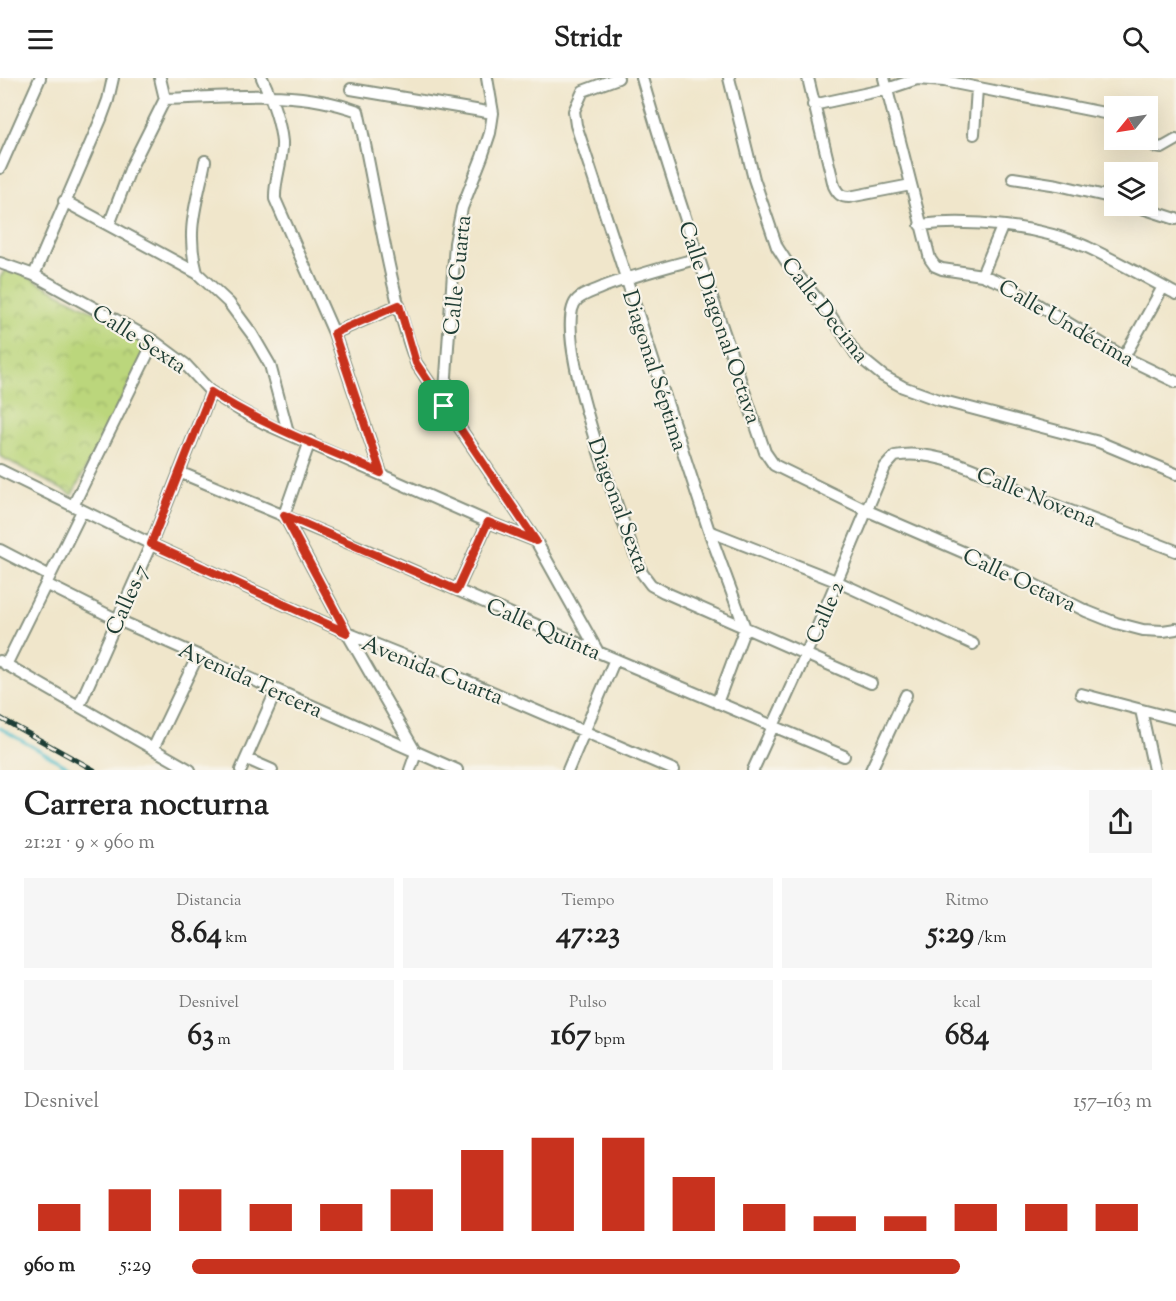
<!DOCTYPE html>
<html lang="es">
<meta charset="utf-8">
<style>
:root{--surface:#fff;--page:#f6f6f6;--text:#222;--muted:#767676;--accent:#c8321e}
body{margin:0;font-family:"Sorts Mill Goudy",serif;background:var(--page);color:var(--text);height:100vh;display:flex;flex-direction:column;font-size:22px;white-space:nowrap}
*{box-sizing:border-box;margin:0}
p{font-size:20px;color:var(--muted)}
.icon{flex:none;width:33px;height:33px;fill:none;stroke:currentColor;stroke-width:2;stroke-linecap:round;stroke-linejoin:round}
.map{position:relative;height:692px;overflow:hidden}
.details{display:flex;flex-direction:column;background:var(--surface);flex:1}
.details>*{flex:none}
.needle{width:39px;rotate:240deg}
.tools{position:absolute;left:1104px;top:18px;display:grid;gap:12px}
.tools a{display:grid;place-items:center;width:54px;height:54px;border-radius:0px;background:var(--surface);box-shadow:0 6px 24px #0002;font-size:30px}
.pin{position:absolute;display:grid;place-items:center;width:51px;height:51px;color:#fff;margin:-26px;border-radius:12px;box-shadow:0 3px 9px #0006}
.round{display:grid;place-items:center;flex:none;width:63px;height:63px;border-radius:0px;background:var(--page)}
.overview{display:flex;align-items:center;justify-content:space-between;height:102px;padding:0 24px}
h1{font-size:33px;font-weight:700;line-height:45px}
.figures{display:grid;grid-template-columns:repeat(3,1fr);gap:9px;height:102px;padding:6px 24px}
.figures div{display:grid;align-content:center;border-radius:0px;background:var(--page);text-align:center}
.figures b{font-size:30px;font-weight:700}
.figures small{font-size:16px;font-weight:400}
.figures p{font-size:16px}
.chart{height:168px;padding:12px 24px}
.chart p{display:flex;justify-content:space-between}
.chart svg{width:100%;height:108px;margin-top:6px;stroke:var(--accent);stroke-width:6}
ul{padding:0 24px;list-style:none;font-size:20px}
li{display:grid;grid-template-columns:96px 72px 1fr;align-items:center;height:45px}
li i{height:15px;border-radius:8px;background:var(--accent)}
header{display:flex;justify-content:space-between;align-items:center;height:78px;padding:0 24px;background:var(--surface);font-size:27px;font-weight:700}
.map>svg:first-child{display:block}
.park{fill:url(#park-crowns);stroke:#6d8a58;stroke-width:1.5}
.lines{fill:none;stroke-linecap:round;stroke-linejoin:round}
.stream{stroke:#50bdca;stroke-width:3}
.minor-casing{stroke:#889280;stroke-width:14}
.minor{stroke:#fff;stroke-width:10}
.rail-casing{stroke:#1f3d34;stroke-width:5}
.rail{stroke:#f7f3e8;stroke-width:3;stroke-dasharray:9;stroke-linecap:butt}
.route-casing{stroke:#fff;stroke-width:12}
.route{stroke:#c8321e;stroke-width:8}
.labels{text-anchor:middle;stroke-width:4.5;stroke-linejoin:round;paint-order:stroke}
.street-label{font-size:22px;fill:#1f3d34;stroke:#f7f3e8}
</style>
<header><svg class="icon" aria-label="menu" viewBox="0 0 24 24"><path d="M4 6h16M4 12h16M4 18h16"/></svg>Stridr<svg class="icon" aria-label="search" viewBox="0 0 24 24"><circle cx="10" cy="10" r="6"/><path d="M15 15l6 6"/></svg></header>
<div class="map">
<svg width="1176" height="692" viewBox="0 0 1176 692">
<defs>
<pattern id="park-crowns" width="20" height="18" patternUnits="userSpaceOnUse" patternTransform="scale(1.5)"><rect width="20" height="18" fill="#bbd67b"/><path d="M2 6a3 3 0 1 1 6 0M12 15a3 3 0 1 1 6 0" fill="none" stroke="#97af66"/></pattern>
</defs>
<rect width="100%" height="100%" fill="#f7f3e8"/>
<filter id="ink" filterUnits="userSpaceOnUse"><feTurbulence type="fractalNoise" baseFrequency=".0167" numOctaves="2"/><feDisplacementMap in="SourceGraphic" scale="12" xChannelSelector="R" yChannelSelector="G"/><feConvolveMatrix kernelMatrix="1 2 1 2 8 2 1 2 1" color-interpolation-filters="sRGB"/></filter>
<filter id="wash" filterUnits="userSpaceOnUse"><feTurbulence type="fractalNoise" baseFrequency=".008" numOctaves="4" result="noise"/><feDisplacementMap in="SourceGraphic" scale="24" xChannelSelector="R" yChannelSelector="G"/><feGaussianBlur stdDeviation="1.35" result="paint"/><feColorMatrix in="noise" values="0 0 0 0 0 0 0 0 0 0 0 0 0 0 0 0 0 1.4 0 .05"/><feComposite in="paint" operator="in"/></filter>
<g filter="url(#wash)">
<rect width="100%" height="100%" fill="#f0e6cb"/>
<path class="park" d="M7,188l144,76 -79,153 -72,-39v-178z"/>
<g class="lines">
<path class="stream" d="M0,650l73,42"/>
</g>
</g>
<g filter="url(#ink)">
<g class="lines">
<defs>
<path id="minor" d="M160,0l5,21
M262,0c9,19 18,43 20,64 1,19 -8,38 -7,57l59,134 47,140
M618,0l-35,13 -9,20 2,14 133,406 36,97 -28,75
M642,0c36,126 81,250 123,374l9,13 94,46 141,61 77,39 30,12 27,7 20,1 13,-2
M729,0l25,101 23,68 9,14 45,55 25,38 27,22 20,11 33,12 163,43 77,32
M808,0l26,108c4,8 7,11 15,11l62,-12
M884,0l46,181 5,7 7,3 40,6 20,8 122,74 52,25
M351,11l142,24
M165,21c64,-2 132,-11 193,12 19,84 29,171 58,252l120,178 62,111
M813,27l74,-16 30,-10 27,2 170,34
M974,56l3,-46
M1148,61l8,8 6,1 14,-8
M0,90l40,-90
M1013,100l45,7 56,13
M64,123l133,72 32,30 23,31 18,31 18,67
M1136,128l40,13
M109,147l22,-58 34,-68
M920,147c52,-6 119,1 167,22 30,14 60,31 89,47
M699,180c-33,9 -65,17 -96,29 -8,4 -18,6 -25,12 -32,27 49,234 64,274l9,12 13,7 207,91
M0,185l34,12 120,66 31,23 26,28 29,18 26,14 222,98 48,19
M197,195c-12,-44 0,-69 8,-112
M34,197l67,-156 7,-19 5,-22
M982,197l20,-48
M334,255l65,-28
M1124,279l39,-70
M444,328l11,-163 7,-35 20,-51 8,-24 3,-20 -6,-35
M310,363l-26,74 63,118 69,120 -6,17
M0,392l151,74 196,89 120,48 207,89
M179,394l189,79 230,101 246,104
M73,428l81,-165
M709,453l127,50 137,63
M0,472l50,26
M46,506l70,35 341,151
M457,512l31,-68
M0,583l190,109
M6,587l76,-154
M1081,616l95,25
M79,628l72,-162 60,-152
M1141,632l13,60
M153,671l45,-94
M247,681l25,11
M241,692l35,-79
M568,692l47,-111
M753,692l53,-116 79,-187 10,-11c46,-10 109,29 152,46 43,17 86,32 129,49
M871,692l35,-75"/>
</defs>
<use href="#minor" class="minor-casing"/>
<use href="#minor" class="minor"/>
<defs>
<path id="rail" d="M0,640l94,52"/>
</defs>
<use href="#rail" class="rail-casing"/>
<use href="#rail" class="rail"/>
</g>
</g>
<g class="lines" filter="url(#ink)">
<defs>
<path id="route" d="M399,227l17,58 120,178 -48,-19 -31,68 -173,-75 63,118 -196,-89 60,-152c53,34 113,56 170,81l-47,-140z"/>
</defs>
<use href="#route" class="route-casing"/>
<use href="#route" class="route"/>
</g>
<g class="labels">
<g class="street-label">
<text transform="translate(456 197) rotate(-84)" y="8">Calle Cuarta</text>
<text transform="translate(826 231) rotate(52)" y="8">Calle Decima</text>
<text transform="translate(721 244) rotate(71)" y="8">Calle Diagonal Octava</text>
<text transform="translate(1067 244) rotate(30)" y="8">Calle Undécima</text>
<text transform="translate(140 260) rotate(33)" y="8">Calle Sexta</text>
<text transform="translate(656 292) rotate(72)" y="8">Diagonal Séptima</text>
<text transform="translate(1037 418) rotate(22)" y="8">Calle Novena</text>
<text transform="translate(620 427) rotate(70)" y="8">Diagonal Sexta</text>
<text transform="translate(1020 501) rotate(25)" y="8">Calle Octava</text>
<text transform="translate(126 521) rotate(-66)" y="8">Calles 7</text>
<text transform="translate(824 534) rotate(-67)" y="8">Calle 2</text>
<text transform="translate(544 550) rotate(24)" y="8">Calle Quinta</text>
<text transform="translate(433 591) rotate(22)" y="8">Avenida Cuarta</text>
<text transform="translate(251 601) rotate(24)" y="8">Avenida Tercera</text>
</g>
</g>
</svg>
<div class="tools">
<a><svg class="needle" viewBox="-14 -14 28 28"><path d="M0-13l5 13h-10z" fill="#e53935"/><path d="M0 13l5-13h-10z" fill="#767676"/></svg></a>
<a><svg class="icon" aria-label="layers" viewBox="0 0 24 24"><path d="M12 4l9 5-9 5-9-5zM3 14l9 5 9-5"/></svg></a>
</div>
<div class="pin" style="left:444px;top:328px;background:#1e9e55"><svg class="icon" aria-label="arrive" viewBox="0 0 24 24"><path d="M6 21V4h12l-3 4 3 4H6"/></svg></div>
</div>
<section class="details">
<div class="overview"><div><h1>Carrera nocturna</h1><p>21:21 · 9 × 960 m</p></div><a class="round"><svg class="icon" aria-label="share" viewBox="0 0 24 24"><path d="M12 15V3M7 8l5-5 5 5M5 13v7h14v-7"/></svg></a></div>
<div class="figures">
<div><p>Distancia</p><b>8.64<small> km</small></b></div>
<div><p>Tiempo</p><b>47:23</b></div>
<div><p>Ritmo</p><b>5:29<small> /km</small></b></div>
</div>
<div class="figures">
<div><p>Desnivel</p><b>63<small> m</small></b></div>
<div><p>Pulso</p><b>167<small> bpm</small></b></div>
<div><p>kcal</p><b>684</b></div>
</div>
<div class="chart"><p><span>Desnivel</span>157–163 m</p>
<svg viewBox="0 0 160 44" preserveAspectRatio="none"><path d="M5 44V33M15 44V27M25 44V27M35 44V33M45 44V33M55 44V27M65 44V11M75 44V6M85 44V6M95 44V22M105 44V33M115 44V38M125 44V38M135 44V33M145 44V33M155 44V33"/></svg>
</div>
<ul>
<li><b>960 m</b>5:29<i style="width:80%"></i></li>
</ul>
</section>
